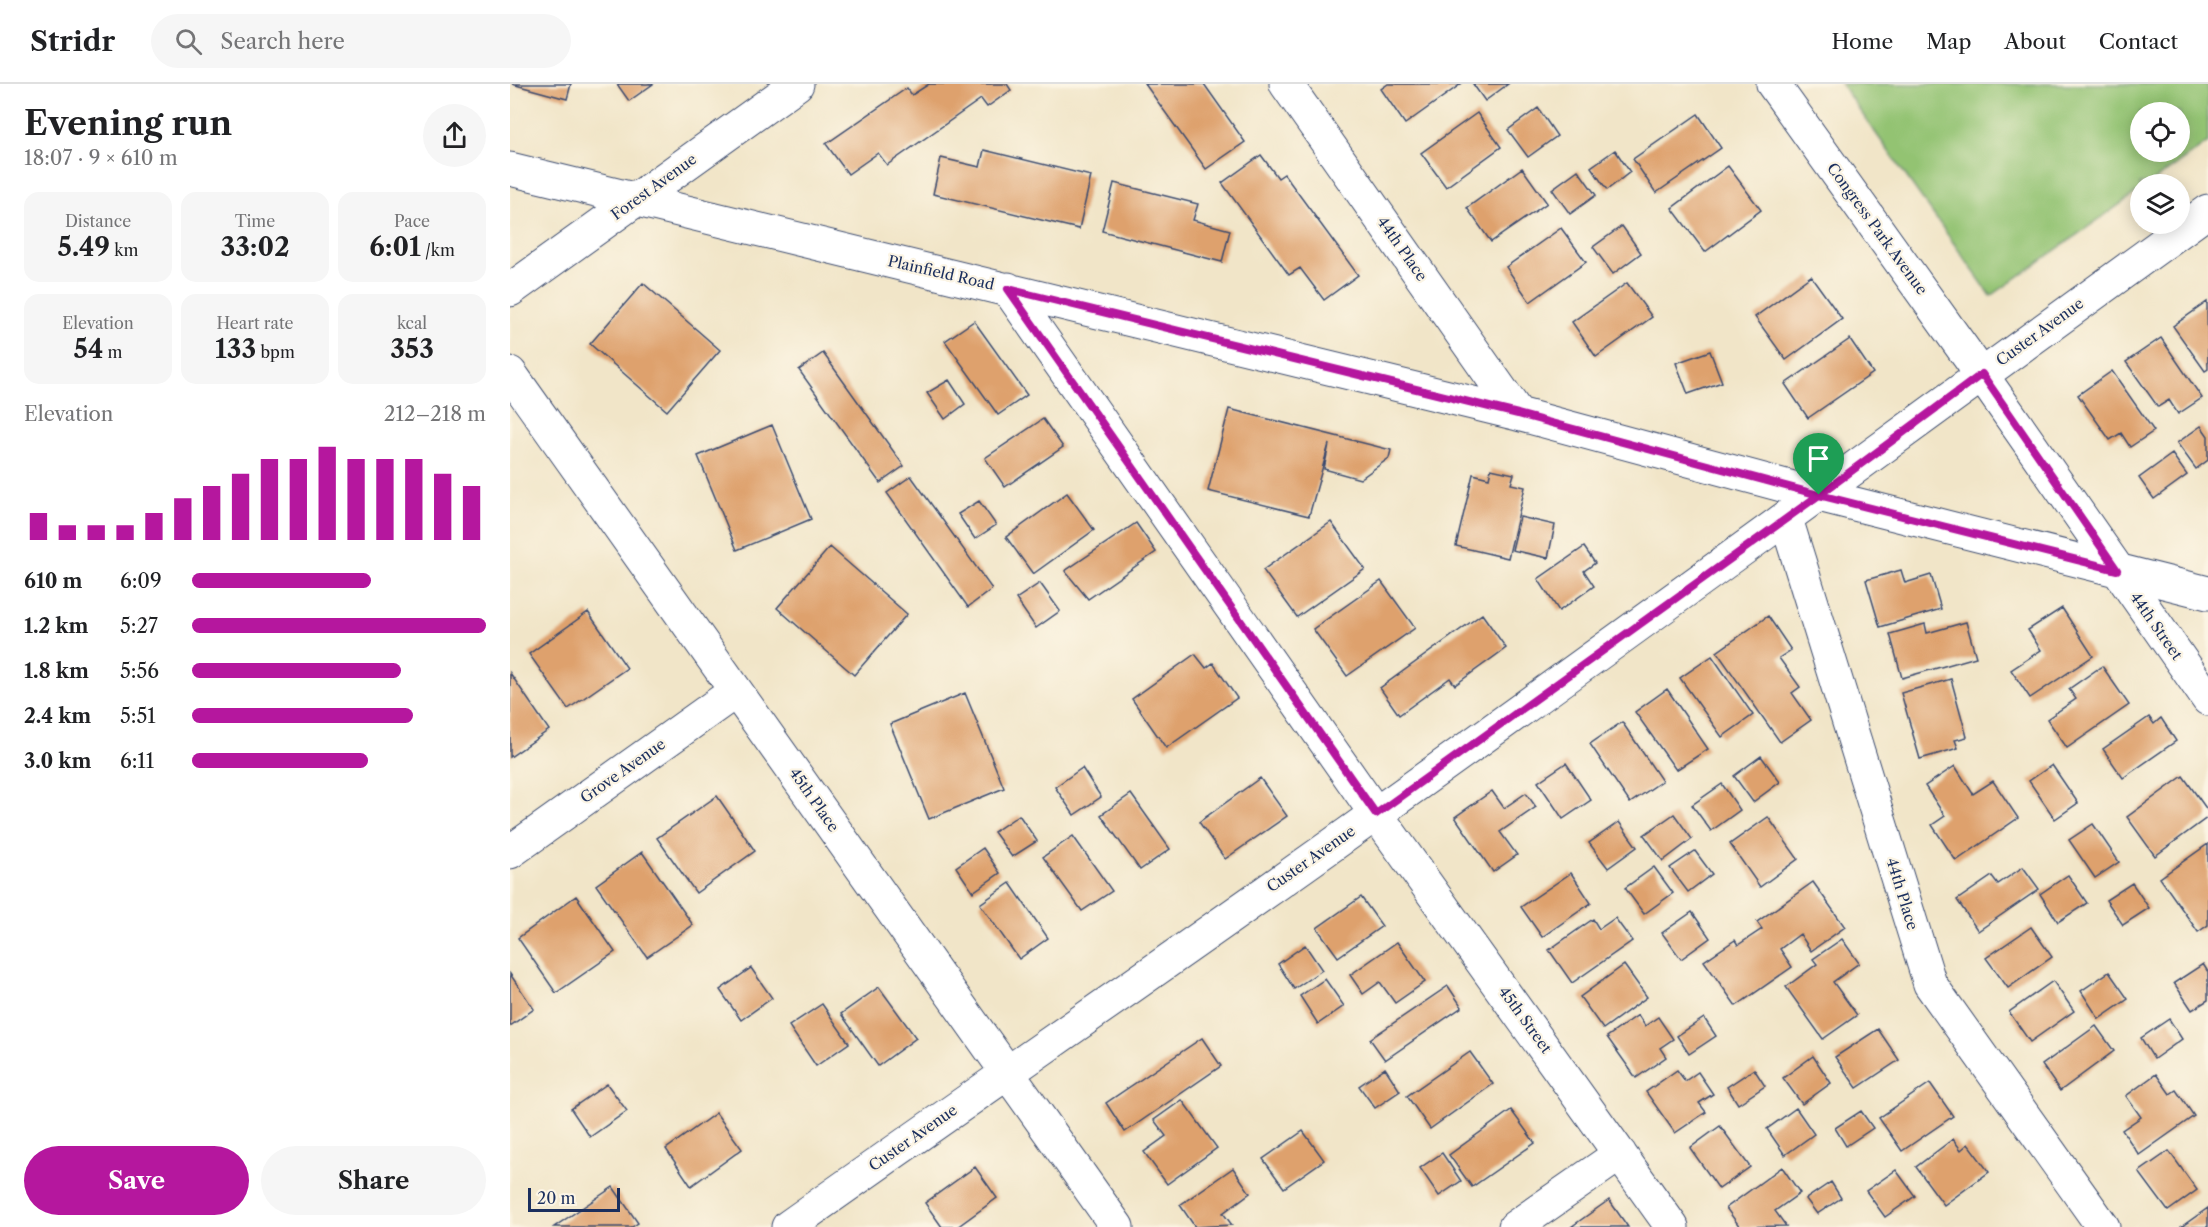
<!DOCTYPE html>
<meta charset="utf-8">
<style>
:root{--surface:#fff;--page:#f6f6f6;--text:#202124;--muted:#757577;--line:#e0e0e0;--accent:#b5179e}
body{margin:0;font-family:"Libre Caslon Text",serif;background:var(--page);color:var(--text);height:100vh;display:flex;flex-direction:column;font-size:22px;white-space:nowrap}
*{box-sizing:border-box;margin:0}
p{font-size:20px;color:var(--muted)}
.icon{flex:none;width:33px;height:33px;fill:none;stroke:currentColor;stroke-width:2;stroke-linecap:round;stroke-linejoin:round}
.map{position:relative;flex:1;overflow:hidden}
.panel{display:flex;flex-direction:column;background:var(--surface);width:510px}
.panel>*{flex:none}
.buttons{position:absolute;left:1620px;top:18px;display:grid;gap:12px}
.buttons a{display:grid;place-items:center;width:60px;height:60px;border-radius:50%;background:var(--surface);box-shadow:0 3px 15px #0003;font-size:30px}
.scale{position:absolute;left:18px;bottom:15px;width:92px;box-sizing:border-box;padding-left:6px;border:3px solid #1b2f5e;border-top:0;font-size:16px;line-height:21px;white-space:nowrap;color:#1b2f5e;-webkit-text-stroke:4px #fcf5e5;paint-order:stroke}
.pin{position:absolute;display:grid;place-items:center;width:51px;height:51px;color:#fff;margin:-62px -26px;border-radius:50% 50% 50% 0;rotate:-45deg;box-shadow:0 0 6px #0007}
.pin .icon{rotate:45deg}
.round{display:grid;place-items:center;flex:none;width:63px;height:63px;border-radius:32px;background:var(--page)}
.overview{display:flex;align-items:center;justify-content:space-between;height:102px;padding:0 24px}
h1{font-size:33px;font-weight:700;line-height:45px}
.metrics{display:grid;grid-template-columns:repeat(3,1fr);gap:9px;height:102px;padding:6px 24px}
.metrics div{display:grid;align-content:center;border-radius:15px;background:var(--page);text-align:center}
.metrics b{font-size:26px;font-weight:700}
.metrics small{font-size:16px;font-weight:400}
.metrics p{font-size:16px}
.chart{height:168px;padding:12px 24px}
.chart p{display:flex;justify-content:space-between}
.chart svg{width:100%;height:108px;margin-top:6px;stroke:var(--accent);stroke-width:6}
.button{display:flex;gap:12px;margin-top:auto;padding:12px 24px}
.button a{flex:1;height:69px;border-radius:36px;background:var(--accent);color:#fff;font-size:24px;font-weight:700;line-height:69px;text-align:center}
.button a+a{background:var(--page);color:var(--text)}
ul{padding:0 24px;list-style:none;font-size:20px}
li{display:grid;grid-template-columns:96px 72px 1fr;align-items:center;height:45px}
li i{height:15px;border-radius:8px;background:var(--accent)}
header{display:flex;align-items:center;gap:36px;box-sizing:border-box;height:84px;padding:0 30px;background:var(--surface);border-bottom:2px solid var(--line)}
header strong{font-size:28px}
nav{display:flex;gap:33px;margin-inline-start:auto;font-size:21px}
.search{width:420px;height:54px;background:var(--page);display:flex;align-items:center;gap:15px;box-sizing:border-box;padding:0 21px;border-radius:33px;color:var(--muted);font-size:22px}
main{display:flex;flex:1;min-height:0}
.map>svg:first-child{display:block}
.green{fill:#93c372;stroke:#577968;stroke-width:1.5;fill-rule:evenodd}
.building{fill:#dea16d}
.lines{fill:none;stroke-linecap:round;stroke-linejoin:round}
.minor-casing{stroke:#3b4a6e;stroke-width:35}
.minor{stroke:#fff;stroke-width:33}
.route-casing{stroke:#fff;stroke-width:12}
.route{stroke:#b5179e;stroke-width:8}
.labels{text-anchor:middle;stroke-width:4.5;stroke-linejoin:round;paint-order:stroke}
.street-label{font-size:15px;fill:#1b2f5e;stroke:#fcf5e5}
</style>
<header>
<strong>Stridr</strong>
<div class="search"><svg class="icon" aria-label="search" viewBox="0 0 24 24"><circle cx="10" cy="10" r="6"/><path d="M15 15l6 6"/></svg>Search here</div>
<nav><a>Home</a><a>Map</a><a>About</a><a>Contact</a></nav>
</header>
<main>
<section class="panel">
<div class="overview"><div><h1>Evening run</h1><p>18:07 · 9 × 610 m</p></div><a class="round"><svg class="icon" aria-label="share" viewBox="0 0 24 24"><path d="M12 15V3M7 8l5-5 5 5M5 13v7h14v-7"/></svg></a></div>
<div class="metrics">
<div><p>Distance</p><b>5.49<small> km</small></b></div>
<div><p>Time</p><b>33:02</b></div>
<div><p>Pace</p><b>6:01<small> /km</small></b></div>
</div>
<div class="metrics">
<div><p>Elevation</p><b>54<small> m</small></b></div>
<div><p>Heart rate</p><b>133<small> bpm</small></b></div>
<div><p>kcal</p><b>353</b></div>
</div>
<div class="chart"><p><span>Elevation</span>212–218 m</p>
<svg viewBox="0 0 160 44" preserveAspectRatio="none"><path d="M5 44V33M15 44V38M25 44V38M35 44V38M45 44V33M55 44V27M65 44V22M75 44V17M85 44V11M95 44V11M105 44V6M115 44V11M125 44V11M135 44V11M145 44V17M155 44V22"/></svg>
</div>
<ul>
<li><b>610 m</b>6:09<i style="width:61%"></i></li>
<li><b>1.2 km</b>5:27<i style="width:100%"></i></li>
<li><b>1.8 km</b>5:56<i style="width:71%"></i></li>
<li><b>2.4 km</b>5:51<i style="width:75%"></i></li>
<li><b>3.0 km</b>6:11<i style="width:60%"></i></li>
</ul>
<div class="button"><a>Save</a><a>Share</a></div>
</section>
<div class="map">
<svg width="1698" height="1143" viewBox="0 0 1698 1143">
<rect width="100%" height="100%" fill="#fcf5e5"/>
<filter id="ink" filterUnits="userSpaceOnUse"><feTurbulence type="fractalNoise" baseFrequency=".0167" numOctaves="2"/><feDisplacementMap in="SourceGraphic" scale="12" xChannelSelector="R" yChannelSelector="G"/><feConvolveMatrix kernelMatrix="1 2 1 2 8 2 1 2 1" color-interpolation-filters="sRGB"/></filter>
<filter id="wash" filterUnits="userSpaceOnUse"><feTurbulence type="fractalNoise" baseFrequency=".008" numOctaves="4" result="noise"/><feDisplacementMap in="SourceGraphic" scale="24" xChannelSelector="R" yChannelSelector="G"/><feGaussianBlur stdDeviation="1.35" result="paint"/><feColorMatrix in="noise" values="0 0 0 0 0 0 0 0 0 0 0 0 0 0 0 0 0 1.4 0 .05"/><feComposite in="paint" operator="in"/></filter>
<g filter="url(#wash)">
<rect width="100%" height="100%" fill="#f1e5c8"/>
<path class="green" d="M1331,0h367v58l-59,42h-9v6l-149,106zM1630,28h40v40h-40z"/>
<g id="blocks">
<path class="building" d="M2,0h59l-4,15z
M107,0h36l-24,17z
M419,0h78l4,6 -24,17 -6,-8 -94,66 -9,-12 -30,21 -22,-30 81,-56 5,7z
M635,0h59l41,58 -39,27z
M878,0h73l-56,40 -24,-35z
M963,0h35l-23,17z
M1028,24l19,28 -29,21 -20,-27z
M967,29l24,34 -55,40 -25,-34z
M1188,30l23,34 -65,45 -23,-34z
M474,66l107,26 -12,53 -146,-35 8,-36 39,9z
M1105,66l15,22 -23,18 -16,-23z
M751,71l17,23 6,-4 74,101 -34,25 -24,-32 -11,7 -67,-92z
M1218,82l33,44 -56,42 -33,-44z
M1012,84l25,35 -56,39 -24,-34z
M1068,86l18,25 -26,19 -18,-25z
M604,99l84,21 -5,16 37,10 -8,32 -120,-31z
M1112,142l19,27 -28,21 -20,-27z
M1051,144l25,34 -56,40 -24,-35z
M1301,192l31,43 -56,41 -31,-43z
M133,199l77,67 -53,61 -77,-67z
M1117,199l25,34 -56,40 -24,-35z
M1697,218l1,67 -3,2 -32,-45z
M464,237l53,74 -29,20 -53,-74z
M1651,254l41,60 -24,16 -9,-14 -11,7 -32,-45z
M1340,255l23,34 -65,45 -23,-34z
M1200,267l12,31 -34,12 -12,-31z
M313,269l81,113 -24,17 -81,-113z
M1602,287l42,60 -24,16 -9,-14 -11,7 -32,-45z
M439,296l16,24 -20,15 -18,-26z
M719,325l162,41 -2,8 -29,21 -36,-10 5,-25 -20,72 -101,-25z
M533,335l20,28 -58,40 -20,-29z
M262,341l39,94 -74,31 -39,-94z
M1691,342l7,10v24l-12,9 -19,-26z
M1662,370l15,21 -33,24 -15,-21z
M981,385l23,5 -3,10 14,3 -17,71 -52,-12 17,-72 16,4z
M401,392l81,113 -24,18 -81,-114z
M557,409l27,37 -61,44 -27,-37z
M469,417l17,24 -21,14 -17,-25z
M1010,433l35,8 -7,33 -36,-8z
M821,438l34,47 -68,48 -34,-47z
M626,439l20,29 -68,47 -23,-28z
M320,463l77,67 -53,61 -77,-67z
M1074,463l11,16 -11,8 10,15 -35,25 -21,-32z
M1391,486l4,13 26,-8 10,34 -61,18 -14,-47z
M871,497l34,47 -68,48 -34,-47z
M530,499l20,28 -24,17 -20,-29z
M1552,524l31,48 -63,42 -19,-28 30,-20 -13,-20z
M78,528l39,56 -59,41 -39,-55z
M972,530l24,34 -51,37 -5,-7 -51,37 -19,-27z
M1258,532l23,34 -12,8 21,29 -8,6 19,27 -31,22 -63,-90z
M1456,538l10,35 -74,21 -12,-44 35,-10 2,9z
M685,570l11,14 7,-5 24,35 -71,50 -34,-49z
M1202,572l41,59 -31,22 -42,-59z
M1592,582l27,39 -62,43 -20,-29 29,-20 -7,-10z
M0,589l39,57 -39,27z
M1441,595l16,58 -12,3 3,8 -38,11 -19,-66z
M1157,605l41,60 -32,21 -41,-58z
M455,609l39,95 -75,31 -39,-95z
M1639,633l5,7 7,-6 15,23 -53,37 -20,-29z
M1112,638l40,59 -32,22 -40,-59z
M1251,672l19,26 -27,20 -19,-26z
M1056,679l25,37 -28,19 -25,-37z
M1542,681l26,38 -23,16 -26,-38z
M1445,682l18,28 20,-13 25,37 -62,43 -24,-36 13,-9 -20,-30z
M572,684l19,29 -27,18 -19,-28z
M1673,692l25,35v6l-53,39 -28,-39z
M750,694l27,38 -62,43 -26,-37z
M1212,700l18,26 -29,21 -19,-26z
M982,707l12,17 22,-15 10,14 -36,25 17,23 -24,17 -38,-55z
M621,710l39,55 -30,21 -39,-55z
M207,712l38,55 -59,42 -39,-55z
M1164,730l18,25 -29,22 -19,-26z
M509,731l18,26 -25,16 -18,-25z
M1258,733l30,42 -38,28 -30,-43z
M1109,738l18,25 -29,21 -19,-25z
M1583,740l26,38 -24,16 -26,-38z
M563,752l39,55 -30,20 -39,-54z
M1698,760v81l-10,7 -38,-54z
M473,764l17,25 -27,19 -17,-25z
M1185,767l17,23 -24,18 -18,-24z
M132,768l51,73 -46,32 -51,-72z
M1144,783l19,26 -29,21 -19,-26z
M1513,783l16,22 -61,42 -21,-31 35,-24 6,8z
M1061,789l20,30 -49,34 -21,-30z
M1558,791l19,28 -29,19 -18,-28z
M1303,798l32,45 -34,24 -11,-17 -20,15 12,18 -56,39 -32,-45 31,-21 3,5 24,-16 -5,-7z
M500,799l38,55 -29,21 -39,-55z
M1622,799l17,25 -26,17 -17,-25z
M66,812l39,56 -59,41 -38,-55z
M851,813l21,29 -44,31 -21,-29z
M1182,828l18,26 -29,21 -19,-26z
M1105,834l17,23 -60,42 -23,-33 44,-31 6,10z
M1521,843l21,30 -44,31 -22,-30z
M1332,855l17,24 -26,19 24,33 -34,24 -37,-52 31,-23 -4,-5z
M887,858l28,40 -30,21 -15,-21 -17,12 -13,-19z
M795,861l17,25 -28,19 -16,-25z
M1693,880l5,8v28l-16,10 -18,-27z
M1114,881l23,32 -44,32 -23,-32z
M241,884l21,30 -31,22 -21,-30z
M1599,888l19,27 -29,20 -18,-28z
M0,890l24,35 -24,17z
M815,895l19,27 -26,18 -18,-28z
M1543,897l21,30 -44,31 -21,-30z
M938,902l14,21 -77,53 -15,-21z
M369,903l37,51 -38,28 -37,-52z
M312,920l27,39 -33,23 -27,-40z
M1128,931l7,11 13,-9 15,22 -13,9 6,9 -30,21 -29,-41z
M1194,934l12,18 -27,18 -12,-18z
M1659,935l13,20 -28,20 -13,-21z
M1586,942l18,25 -54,40 -18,-26z
M1368,945l21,31 -42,28 -22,-31z
M692,954l19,28 -96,66 -19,-29z
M960,968l23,32 -63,45 -23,-33z
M1303,972l18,27 -29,21 -19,-26z
M875,984l15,23 -25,17 -16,-22z
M1244,985l11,17 -27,18 -11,-17z
M1167,986l8,11 13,-9 15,22 -14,9 7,9 -31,21 -29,-41z
M1646,990l14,20 6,-4 18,26 -55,39 -17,-25 19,-13 -15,-21z
M1420,999l23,33 -51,35 -23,-33z
M97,1000l20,27 -37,26 -19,-28z
M672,1016l35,48 -50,36 -23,-32 22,-16 -12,-16z
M1286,1024l18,26 -29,21 -18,-26z
M1001,1026l24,33 -63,44 -23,-32z
M1351,1027l12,17 -27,18 -11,-18z
M206,1029l26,36 -51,37 -25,-37z
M1210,1042l30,41 -31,22 -29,-41z
M793,1047l21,29 -40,28 -21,-29z
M1443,1055l8,11 7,-6 21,28 -45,33 -28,-38z
M1659,1067l28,39 -29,21 -29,-39z
M932,1069l19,28 -22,15 -19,-28z
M465,1083l22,31 -40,29h-15l-17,-24z
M1272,1083l18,26 -25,18 11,15 -46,1 -14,-19z
M723,1084l17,25 -27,20 9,12 -37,2 -15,-22z
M1386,1086l19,26 -30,21 -19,-26z
M1321,1098l10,16 -24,16 -11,-15z
M103,1103l25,36 -6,4h-78z
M1099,1116l19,27h-57z
M1698,1124v19h-27z"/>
</g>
</g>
<g filter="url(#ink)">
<use href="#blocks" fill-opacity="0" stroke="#3b4a6e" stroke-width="1.5"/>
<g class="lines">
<defs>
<path id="minor" d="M776,0l232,330
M1263,0l208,290 227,325
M0,85l1008,245 301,81 389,98
M498,205l368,525 296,413
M0,206l287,-206
M0,289l607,854
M1276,435l144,465 173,243
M0,768l226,-161
M278,1143c196,-139 394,-274 589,-414 278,-198 554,-402 831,-602
M1005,1143l105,-73"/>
</defs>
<use href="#minor" class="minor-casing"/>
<use href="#minor" class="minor"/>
</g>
</g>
<g class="lines" filter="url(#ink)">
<defs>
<path id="route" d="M1309,411l-443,319 -368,-525 510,125 301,81 163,-121 135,196 -298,-75"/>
</defs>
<use href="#route" class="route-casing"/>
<use href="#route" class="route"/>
</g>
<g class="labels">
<g class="street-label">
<text transform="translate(144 103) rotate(-36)" y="5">Forest Avenue</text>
<text transform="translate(1367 145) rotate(54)" y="5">Congress Park Avenue</text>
<text transform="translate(892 165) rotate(55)" y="5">44th Place</text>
<text transform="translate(431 189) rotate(13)" y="5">Plainfield Road</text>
<text transform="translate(1530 248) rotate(-36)" y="5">Custer Avenue</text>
<text transform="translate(1646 542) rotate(55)" y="5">44th Street</text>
<text transform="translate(113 687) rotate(-35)" y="5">Grove Avenue</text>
<text transform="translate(304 716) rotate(55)" y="5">45th Place</text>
<text transform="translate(801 775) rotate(-35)" y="5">Custer Avenue</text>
<text transform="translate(1392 810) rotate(73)" y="5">44th Place</text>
<text transform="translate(1015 936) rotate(54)" y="5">45th Street</text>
<text transform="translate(403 1054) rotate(-35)" y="5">Custer Avenue</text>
</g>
</g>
</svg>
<div class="buttons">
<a><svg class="icon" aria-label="locate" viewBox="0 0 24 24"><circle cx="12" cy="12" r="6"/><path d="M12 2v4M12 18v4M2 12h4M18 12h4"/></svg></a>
<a><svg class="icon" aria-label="layers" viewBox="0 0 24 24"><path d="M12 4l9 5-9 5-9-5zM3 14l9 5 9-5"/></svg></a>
</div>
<div class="scale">20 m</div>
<div class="pin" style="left:1309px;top:411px;background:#1e9e55"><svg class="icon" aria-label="arrive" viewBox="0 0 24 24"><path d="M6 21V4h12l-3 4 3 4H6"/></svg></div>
</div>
</main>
